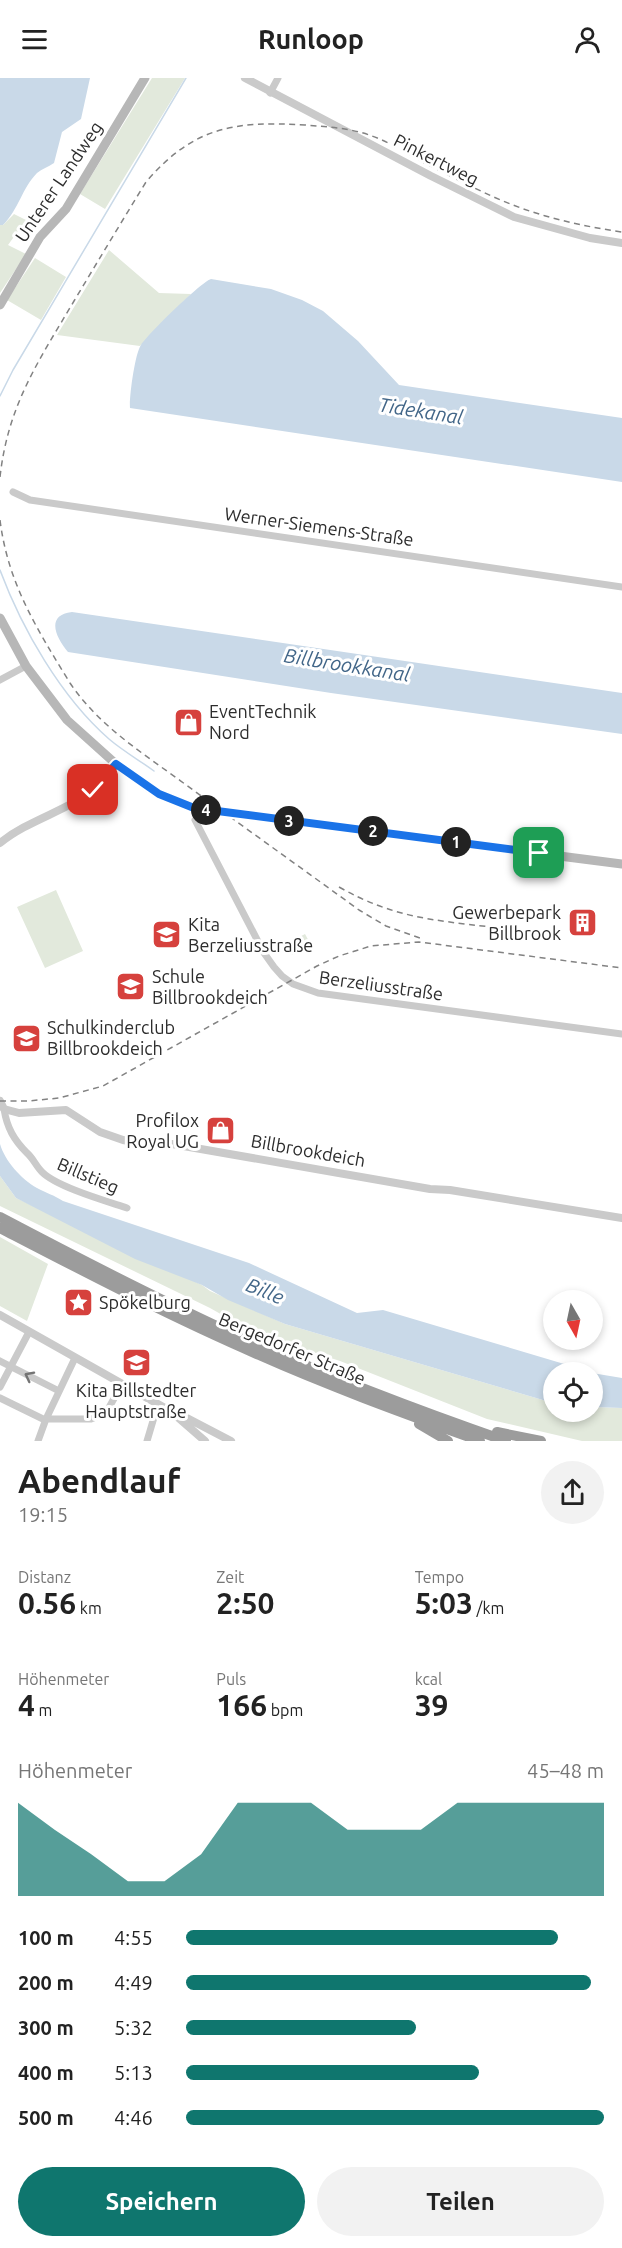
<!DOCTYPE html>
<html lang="de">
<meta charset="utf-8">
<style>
:root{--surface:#fff;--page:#f2f2f2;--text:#222;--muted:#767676;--accent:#0f766e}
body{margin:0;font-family:Ubuntu,sans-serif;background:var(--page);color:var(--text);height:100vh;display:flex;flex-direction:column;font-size:22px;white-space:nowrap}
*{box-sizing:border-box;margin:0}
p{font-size:20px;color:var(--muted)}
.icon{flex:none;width:33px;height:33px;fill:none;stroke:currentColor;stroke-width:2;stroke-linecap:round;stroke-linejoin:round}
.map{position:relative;height:1363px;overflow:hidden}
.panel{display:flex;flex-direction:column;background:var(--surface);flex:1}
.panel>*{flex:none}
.needle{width:39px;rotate:171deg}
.controls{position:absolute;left:543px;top:1212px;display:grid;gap:12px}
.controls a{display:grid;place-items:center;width:60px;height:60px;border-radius:50%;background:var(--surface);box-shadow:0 3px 9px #0003;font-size:30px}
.pin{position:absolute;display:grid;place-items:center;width:51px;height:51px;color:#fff;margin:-26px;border-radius:12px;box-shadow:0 3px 9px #0006}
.km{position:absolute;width:30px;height:30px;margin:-15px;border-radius:50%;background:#222;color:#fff;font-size:16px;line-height:30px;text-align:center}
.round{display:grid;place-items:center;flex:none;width:63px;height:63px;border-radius:32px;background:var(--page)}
.overview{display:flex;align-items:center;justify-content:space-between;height:102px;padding:0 18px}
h1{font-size:33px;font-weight:700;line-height:45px}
.stats{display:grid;grid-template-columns:repeat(3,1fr);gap:9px;height:102px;padding:6px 18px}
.stats div{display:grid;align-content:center}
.stats b{font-size:30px;font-weight:700}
.stats small{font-size:16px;font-weight:400}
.stats p{font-size:16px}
.chart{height:168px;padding:12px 18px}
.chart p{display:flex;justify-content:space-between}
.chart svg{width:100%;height:108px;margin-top:6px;fill:var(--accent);opacity:.7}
.button{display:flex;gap:12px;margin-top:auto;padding:12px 18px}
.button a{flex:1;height:69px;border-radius:36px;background:var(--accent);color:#fff;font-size:24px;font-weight:700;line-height:69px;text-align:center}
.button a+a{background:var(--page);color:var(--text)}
ul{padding:0 18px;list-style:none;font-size:20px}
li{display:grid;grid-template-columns:96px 72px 1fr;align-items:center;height:45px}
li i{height:15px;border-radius:8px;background:var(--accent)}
header{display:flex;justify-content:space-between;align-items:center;height:78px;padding:0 18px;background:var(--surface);font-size:27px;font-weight:700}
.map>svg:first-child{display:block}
.green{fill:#e2e9dc}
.water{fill:#c9d9e8}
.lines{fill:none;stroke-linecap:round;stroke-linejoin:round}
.stream{stroke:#c9d9e8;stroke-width:1.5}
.minor{stroke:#cacaca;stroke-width:7}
.tertiary{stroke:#cacaca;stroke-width:8}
.secondary{stroke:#b7b7b7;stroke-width:9}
.trunk{stroke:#9c9c9c;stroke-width:10}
.rail{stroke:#828282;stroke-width:1.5;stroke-dasharray:6 4.5;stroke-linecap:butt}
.oneway{stroke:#747474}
.route-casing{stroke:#fff;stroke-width:12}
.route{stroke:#1a73e8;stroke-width:8}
.labels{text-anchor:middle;stroke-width:6;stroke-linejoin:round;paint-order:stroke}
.street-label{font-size:18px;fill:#2d2d2d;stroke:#fff}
.poi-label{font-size:18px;fill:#2d2d2d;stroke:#fff;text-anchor:start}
.water-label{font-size:20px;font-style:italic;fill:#426688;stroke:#fff}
</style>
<header><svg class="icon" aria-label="menu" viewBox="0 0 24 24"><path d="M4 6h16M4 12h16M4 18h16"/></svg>Runloop<svg class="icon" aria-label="person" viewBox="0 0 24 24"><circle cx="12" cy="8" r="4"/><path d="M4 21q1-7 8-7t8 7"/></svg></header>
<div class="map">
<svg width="622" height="1363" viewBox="0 0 622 1363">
<rect width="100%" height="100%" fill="#fff"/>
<path class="green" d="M152,0h33l-80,131 -25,-15z
M14,136l12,6 -18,25 18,9 -26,39v-68h3z
M109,172l50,43 32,1 -51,52 -83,-11z
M35,180l31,19 -25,43 -34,-20z
M56,812l27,61 -38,17 -28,-61z
M305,856l6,11 -19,10 -6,-11z
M0,1098l16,22 186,87 8,6 75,33 268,79 1,9h38l1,-5 29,1v33h-40l-95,-22 -147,-58 -86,-28 -44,-25 -210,-102z
M0,1159l48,27 -21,57 -27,-15z"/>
<path class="water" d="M0,0h90l-9,41 -19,13 -8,31c-6,4 -12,6 -17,10 -15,15 -18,36 -34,52h-3z
M211,201l60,10 31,11 21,11 35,30 41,44 223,33v64l-492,-74c-1,-10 5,-55 11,-63 7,-11 60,-63 70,-66z
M72,534l550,81v41l-291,-41 -263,-41c-12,-14 -23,-37 4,-40z
M0,1066c5,17 21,35 37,44 9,5 17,7 26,13l186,62 108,50 26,-3 208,62h-37l-1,31 -268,-79 -57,-24 -26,-15 -67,-26 -119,-61 -16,-22z
M592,1295l30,5v30l-29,-1z"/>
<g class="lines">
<path class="stream" d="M0,318l13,-26 173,-292
M0,492c22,59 61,127 109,169 14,12 30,21 45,32"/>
<path class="minor" d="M270,15l8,-15
M13,414l17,8 592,87
M0,602l26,-14
M195,742l69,133 10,14 8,9 11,8 25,9 304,41
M4,1031c3,19 10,31 23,44 6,5 9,13 15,19 15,15 64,29 85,36
M0,1283l59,30
M0,1309l29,-55
M0,1320l43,21h48l15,-6 16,-29
M38,1363l8,-22 29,-61
M147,1363l11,-37"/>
<path class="tertiary" d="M245,0l186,98 83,41 76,21 32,5
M0,765c27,-22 63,-31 91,-51 10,-8 17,-18 25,-28
M0,1023l4,8 15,4 47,-3 34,22 23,8 23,4h26l258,45 20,1 172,28
M0,1237l172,97 13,5 46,24
M174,1336l31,27"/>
<path class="secondary" d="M0,227l40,-68 26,-28 79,-131
M0,540l26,48 41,54 49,44 34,25 22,11 22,8 31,5 397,51"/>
<path class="trunk" d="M0,1139c74,39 148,77 223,112 93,43 188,79 283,112
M0,1150c85,44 171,89 259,127 72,32 147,59 221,86
M419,1346l29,17
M497,1354l44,9"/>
<path class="rail" d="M0,399c8,-72 38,-115 74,-176 24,-40 48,-80 72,-119 48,-56 89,-61 159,-57 23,2 46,3 67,11 17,6 33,16 49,25 27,14 54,28 82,40 38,16 78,25 119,31
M0,442c8,64 37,109 70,163 31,46 79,74 123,107 55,40 111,80 166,120l27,16 34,12
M339,809c53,30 92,33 152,40
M0,1023h28l31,-3 44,-12 214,-120 22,-10 32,-10 48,-4 203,26"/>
</g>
<defs><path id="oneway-chevron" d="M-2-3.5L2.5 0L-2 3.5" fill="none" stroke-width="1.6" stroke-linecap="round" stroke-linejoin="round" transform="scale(1.5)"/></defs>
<use class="oneway" href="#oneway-chevron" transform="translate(29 1298) rotate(-153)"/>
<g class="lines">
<defs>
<path id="route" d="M93,712l23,-26 43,30 35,14 345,45"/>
</defs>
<use href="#route" class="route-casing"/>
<use href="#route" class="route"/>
</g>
<defs>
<symbol id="shop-square" viewBox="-11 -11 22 22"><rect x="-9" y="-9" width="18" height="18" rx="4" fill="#d6413d" stroke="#fff"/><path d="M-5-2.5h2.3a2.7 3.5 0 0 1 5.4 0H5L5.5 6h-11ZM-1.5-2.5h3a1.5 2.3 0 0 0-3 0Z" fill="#fff"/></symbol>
<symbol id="building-square" viewBox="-11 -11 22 22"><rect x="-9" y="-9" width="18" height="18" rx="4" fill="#d6413d" stroke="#fff"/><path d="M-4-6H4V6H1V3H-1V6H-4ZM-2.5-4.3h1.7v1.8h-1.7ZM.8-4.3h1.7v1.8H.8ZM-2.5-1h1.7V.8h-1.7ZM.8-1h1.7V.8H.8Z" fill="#fff"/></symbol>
<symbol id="school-square" viewBox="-11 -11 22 22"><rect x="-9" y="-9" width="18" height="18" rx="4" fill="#d6413d" stroke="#fff"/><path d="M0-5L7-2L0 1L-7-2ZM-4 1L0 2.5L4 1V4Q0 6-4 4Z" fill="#fff"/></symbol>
<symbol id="sight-square" viewBox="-11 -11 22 22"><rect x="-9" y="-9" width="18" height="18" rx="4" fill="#d6413d" stroke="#fff"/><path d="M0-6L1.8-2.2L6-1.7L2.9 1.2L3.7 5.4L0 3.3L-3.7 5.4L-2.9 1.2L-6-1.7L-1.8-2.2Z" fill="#fff"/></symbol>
</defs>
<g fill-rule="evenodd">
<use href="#shop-square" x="172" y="628" width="33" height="33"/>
<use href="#building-square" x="566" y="828" width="33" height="33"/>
<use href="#school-square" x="150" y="840" width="33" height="33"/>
<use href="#school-square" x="114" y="892" width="33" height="33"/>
<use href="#school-square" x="10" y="944" width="33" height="33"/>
<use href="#shop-square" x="204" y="1036" width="33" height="33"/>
<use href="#sight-square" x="62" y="1208" width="33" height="33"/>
<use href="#school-square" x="120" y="1268" width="33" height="33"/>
</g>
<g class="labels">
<g class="street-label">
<text transform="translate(436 82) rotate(27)" y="6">Pinkertweg</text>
<text transform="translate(59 104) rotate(-56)" y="6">Unterer Landweg</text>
<text transform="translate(319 449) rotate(8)" y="6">Werner-Siemens-Straße</text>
<text transform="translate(381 908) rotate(8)" y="6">Berzeliusstraße</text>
<text transform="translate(308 1073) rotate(10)" y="6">Billbrookdeich</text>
<text transform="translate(88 1098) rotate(23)" y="6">Billstieg</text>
<text transform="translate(292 1271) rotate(23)" y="6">Bergedorfer Straße</text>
</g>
<g class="poi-label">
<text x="209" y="640">EventTechnik<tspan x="209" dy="21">Nord</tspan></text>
<text x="561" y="841" text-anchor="end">Gewerbepark<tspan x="561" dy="21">Billbrook</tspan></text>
<text x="188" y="853">Kita<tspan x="188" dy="21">Berzeliusstraße</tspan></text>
<text x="152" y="905">Schule<tspan x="152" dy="21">Billbrookdeich</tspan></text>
<text x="47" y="956">Schulkinderclub<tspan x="47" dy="21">Billbrookdeich</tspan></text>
<text x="199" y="1049" text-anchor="end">Profilox<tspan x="199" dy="21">Royal UG</tspan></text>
<text x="99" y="1231">Spökelburg</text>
<text x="136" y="1319" text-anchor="middle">Kita Billstedter<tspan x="136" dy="21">Hauptstraße</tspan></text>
</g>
<g class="water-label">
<text transform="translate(421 333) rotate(9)" y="7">Tidekanal</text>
<text transform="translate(347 587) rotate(9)" y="7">Billbrookkanal</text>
<text transform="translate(265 1213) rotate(22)" y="7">Bille</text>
</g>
</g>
</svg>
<div class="controls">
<a><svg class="needle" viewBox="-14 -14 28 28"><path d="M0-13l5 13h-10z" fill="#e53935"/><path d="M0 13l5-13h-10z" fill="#767676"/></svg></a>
<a><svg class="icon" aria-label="locate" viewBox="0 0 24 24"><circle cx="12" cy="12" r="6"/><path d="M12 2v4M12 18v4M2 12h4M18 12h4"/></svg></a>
</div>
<div class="pin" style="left:539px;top:775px;background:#1e9e55"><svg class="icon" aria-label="arrive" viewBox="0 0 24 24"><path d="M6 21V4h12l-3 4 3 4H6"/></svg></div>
<div class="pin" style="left:93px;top:712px;background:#d93025"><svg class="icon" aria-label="check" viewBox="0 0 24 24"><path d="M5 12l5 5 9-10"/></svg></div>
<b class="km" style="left:456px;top:764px">1</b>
<b class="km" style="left:373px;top:753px">2</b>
<b class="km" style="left:289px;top:743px">3</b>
<b class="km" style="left:206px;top:732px">4</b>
</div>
<section class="panel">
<div class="overview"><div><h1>Abendlauf</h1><p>19:15</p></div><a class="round"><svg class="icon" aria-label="share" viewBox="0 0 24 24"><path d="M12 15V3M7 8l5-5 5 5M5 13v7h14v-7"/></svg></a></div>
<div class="stats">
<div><p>Distanz</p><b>0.56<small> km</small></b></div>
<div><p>Zeit</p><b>2:50</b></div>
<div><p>Tempo</p><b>5:03<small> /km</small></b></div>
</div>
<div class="stats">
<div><p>Höhenmeter</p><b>4<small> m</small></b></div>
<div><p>Puls</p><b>166<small> bpm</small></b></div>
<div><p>kcal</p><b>39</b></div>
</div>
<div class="chart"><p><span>Höhenmeter</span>45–48 m</p>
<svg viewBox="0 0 160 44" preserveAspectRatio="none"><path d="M0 44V6L10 17L20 27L30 38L40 38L50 27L60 6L70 6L80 6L90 17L100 17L110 17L120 6L130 6L140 6L150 6L160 6V44z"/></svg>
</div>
<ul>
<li><b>100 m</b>4:55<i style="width:89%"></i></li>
<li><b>200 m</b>4:49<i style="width:97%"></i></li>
<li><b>300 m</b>5:32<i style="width:55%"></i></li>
<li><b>400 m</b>5:13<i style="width:70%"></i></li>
<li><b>500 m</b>4:46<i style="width:100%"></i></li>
</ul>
<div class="button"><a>Speichern</a><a>Teilen</a></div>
</section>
